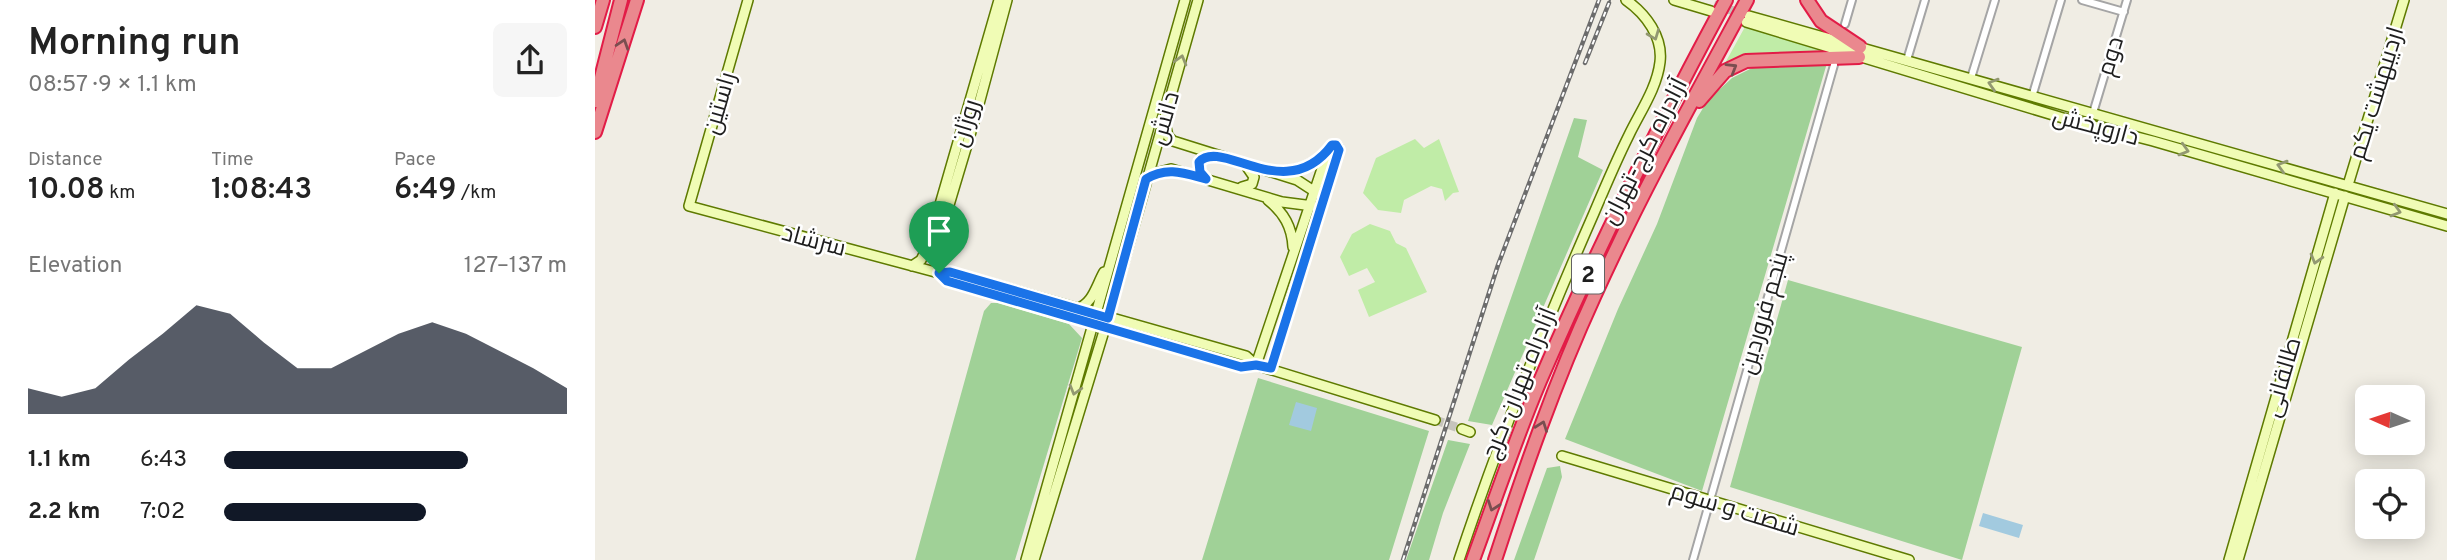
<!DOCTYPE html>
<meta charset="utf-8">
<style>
:root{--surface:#fff;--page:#f6f6f6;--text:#222;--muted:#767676;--accent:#111827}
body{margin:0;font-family:Overpass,Cairo,sans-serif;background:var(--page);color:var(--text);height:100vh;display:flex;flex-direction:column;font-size:26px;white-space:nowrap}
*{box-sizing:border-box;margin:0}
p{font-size:23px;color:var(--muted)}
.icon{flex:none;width:38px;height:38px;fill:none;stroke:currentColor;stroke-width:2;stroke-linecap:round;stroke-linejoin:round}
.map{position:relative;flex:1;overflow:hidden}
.side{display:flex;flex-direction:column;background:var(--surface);width:595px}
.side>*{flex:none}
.needle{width:46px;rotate:273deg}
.buttons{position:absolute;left:1760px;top:385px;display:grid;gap:14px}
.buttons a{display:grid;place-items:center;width:70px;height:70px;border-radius:10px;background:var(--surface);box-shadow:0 4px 18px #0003;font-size:35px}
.pin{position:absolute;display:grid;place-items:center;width:60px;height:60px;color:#fff;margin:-72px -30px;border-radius:50% 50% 50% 0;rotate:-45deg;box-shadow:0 0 7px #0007}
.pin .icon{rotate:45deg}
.round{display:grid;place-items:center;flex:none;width:74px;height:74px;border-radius:10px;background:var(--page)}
.headline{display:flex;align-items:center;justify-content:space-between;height:119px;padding:0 28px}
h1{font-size:38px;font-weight:600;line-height:52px}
.stats{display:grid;grid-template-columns:repeat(3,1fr);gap:10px;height:119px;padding:7px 28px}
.stats div{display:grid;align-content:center}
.stats b{font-size:30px;font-weight:600}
.stats small{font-size:19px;font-weight:400}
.stats p{font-size:19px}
.chart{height:196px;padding:14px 28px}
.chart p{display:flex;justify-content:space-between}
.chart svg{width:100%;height:126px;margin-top:7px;fill:var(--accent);opacity:.7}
ul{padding:0 28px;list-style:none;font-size:23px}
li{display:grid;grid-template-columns:112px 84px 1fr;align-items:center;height:52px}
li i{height:18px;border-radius:9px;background:var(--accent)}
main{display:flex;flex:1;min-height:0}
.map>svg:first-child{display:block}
.grass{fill:#c0eca7}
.forest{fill:#a0d197}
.water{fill:#a2cadf}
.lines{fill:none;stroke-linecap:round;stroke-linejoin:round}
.secondary-tunnel{stroke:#c6c4bc;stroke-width:9;stroke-dasharray:9 4.5;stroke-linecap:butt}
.street-casing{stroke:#a5a5a5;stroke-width:10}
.secondary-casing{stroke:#5e7a00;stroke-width:12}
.highway-casing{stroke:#e21c47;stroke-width:16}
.street{stroke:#fff;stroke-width:6}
.secondary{stroke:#f0fcb5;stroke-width:9}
.highway{stroke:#ea888e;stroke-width:12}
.tram{stroke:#6c6c6c;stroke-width:2}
.rail-casing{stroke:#6c6c6c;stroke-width:4.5}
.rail{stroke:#fff;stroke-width:2;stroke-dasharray:5;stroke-linecap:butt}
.oneway{stroke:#929871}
.oneway2{stroke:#7a4e50}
.route-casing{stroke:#fff;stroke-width:14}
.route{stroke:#1a73e8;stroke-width:9}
.labels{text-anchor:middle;stroke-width:5;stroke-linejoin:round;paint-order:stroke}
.shield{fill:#fff;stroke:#626262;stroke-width:2}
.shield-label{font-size:23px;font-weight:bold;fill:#1e1e1e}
.street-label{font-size:24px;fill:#1e1e1e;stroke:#fff}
</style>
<main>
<section class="side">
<div class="headline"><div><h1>Morning run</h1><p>08:57 · 9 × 1.1 km</p></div><a class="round"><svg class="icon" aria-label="share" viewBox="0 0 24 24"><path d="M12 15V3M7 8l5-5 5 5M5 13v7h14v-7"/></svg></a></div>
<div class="stats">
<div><p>Distance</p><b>10.08<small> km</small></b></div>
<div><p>Time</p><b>1:08:43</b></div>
<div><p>Pace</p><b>6:49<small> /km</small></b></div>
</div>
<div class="chart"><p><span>Elevation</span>127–137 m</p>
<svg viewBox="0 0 160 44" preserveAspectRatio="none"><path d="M0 44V35L10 38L20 35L30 25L40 16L50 6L60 9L70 19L80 28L90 28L100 22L110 16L120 12L130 16L140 22L150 28L160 35V44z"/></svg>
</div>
<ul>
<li><b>1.1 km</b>6:43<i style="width:71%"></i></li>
<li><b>2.2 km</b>7:02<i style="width:59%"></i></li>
</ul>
</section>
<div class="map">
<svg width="1852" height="560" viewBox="0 0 1852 560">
<rect width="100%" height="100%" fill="#f0ede4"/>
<path class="grass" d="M1151,25l76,26 -98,14z
M820,139l9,9 15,-9 20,53 -6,1 -8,8 -3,-12 -11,-3 -27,14 -3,13 -23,-3 -15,-17 13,-35z
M775,224l20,7 6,12 10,5 21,44 -58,25 -11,-27 17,-8 -8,-14 -18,8 -9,-19 12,-23z"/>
<path class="forest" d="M1232,63l-125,428 -137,-52 53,-130 39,-85 40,-106 11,-18 24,-22 20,-10z
M979,118l13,2 -9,37 25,13 -111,255 -24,-4z
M1193,280l234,67 -60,213 -232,-73z
M396,303h7l71,21 13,14 -67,222h-100l69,-249z
M663,378l171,53 -40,129h-187z
M853,440l22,4 -27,69 -14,47h-23z
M965,466l2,11 -28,83h-20l33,-92z"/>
<path class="water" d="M701,402l21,6 -6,23 -22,-6z
M1388,513l40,12 -4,13 -40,-12z"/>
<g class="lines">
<path class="secondary-tunnel" d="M1119,5l30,9
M840,420l27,9"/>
<defs>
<path id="street" d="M1487,0l42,12
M1250,24l7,-24
M1312,60l18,-60
M1376,78l24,-78
M1437,97l29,-97
M1498,113l34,-113
M1098,560l141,-495"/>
<path id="secondary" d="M153,0l-59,206 250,67 11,-1 296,84 10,9 179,55
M1079,0l37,11
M1154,16l698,198
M1151,22l317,96 90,23 294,85
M570,123l3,13 5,5 124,39 20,13
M673,171c27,2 48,-4 64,-26l6,2 -67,221
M551,179l10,-6 15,-4 111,33 31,4
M611,179l-6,-7 -1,-10 4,-5 9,-2
M1753,185l56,-185
M647,187l10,-3 2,-7 -9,-13
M673,200c16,13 24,27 25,47
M317,266l9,-6 7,-14 71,-246
M344,273l8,8 294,86 15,-2 72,-214
M344,273l-3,-16 1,-12 39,-130 31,-115
M481,309c17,-5 20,-23 28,-37
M867,429l8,3
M967,456l347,104
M431,560l159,-560
M439,560l74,-242 90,-318
M864,560c39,-118 85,-233 135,-347 11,-26 22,-52 35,-78 11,-23 28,-47 31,-73 3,-25 -14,-48 -34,-62
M1634,560l106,-367
M1643,560l107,-364"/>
<path id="highway" d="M1212,0l14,21 39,26
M0,27l8,-27
M0,101l26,-101
M1104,101l26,-30 21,-10 113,-4
M0,132l42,-132
M878,560c22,-60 42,-120 67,-179 56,-130 119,-257 186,-381
M900,560c29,-89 60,-178 99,-263 46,-102 100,-199 153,-297"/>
</defs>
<use href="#street" class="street-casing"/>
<use href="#secondary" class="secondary-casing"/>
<use href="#highway" class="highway-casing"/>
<use href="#street" class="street"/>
<use href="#secondary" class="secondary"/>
<use href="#highway" class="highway"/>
<path class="tram" d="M1014,3l1,-3"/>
<defs>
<path id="rail" d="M990,63l24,-60
M808,560l95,-295 101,-265"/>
</defs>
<use href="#rail" class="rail-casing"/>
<use href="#rail" class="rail"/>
</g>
<defs><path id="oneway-chevron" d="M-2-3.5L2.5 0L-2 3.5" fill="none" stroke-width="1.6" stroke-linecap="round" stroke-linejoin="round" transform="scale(1.75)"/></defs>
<g class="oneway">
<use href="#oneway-chevron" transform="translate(1059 35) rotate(69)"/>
<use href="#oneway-chevron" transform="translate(586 60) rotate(-74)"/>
<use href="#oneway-chevron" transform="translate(1398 84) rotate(-163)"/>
<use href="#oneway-chevron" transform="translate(1589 150) rotate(16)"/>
<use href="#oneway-chevron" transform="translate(1687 166) rotate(-164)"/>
<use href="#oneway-chevron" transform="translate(1801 211) rotate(16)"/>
<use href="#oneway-chevron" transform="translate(1721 259) rotate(106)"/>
<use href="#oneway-chevron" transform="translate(480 390) rotate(106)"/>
</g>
<g class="oneway2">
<use href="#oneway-chevron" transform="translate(28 44) rotate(-72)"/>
<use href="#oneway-chevron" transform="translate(1137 68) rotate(-31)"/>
<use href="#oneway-chevron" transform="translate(947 426) rotate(-70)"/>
<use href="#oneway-chevron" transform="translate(898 506) rotate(110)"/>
</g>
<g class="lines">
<defs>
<path id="route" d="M737,145h4l3,5 -68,218 -15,-3 -15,2 -294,-86 -8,-8 11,-1 158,46 38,-139c21,-13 38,-6 60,0l-6,-7 -1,-10c23,-25 87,45 133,-17z"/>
</defs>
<use href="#route" class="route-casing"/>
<use href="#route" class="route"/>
</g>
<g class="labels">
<rect class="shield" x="977" y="254.5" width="32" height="39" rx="5"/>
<g class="shield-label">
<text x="993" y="282">2</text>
</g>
<g class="street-label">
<text transform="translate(1515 56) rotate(-73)" y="8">دوم</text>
<text transform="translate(1781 93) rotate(-73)" y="8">اردیبهشت یکم</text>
<text transform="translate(124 103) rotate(-74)" y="8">راستین</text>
<text transform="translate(569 118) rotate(-74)" y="8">دانش</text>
<text transform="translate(370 123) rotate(-73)" y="8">روژان</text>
<text transform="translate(1501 126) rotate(15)" y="8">داروپخش</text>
<text transform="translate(1049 151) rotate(-63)" y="8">آزادراه کرج-تهران</text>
<text transform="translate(219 240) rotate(15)" y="8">سرشاد</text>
<text transform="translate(1168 313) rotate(-74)" y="8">پنجم فروردین</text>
<text transform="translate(1687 377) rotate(-74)" y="8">طالقانی</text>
<text transform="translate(924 383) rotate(-68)" y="8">آزادراه تهران-کرج</text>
<text transform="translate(1140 509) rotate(17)" y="8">شصت و سوم</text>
</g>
</g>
</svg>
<div class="buttons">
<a><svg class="needle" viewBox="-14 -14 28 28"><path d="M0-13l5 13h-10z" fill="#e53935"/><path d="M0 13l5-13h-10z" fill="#767676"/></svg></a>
<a><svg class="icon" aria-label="locate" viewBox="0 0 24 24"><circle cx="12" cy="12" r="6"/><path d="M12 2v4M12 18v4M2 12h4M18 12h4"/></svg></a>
</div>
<div class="pin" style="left:344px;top:273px;background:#1e9e55"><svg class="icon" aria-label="arrive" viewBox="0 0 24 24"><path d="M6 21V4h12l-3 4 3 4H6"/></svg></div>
</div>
</main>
